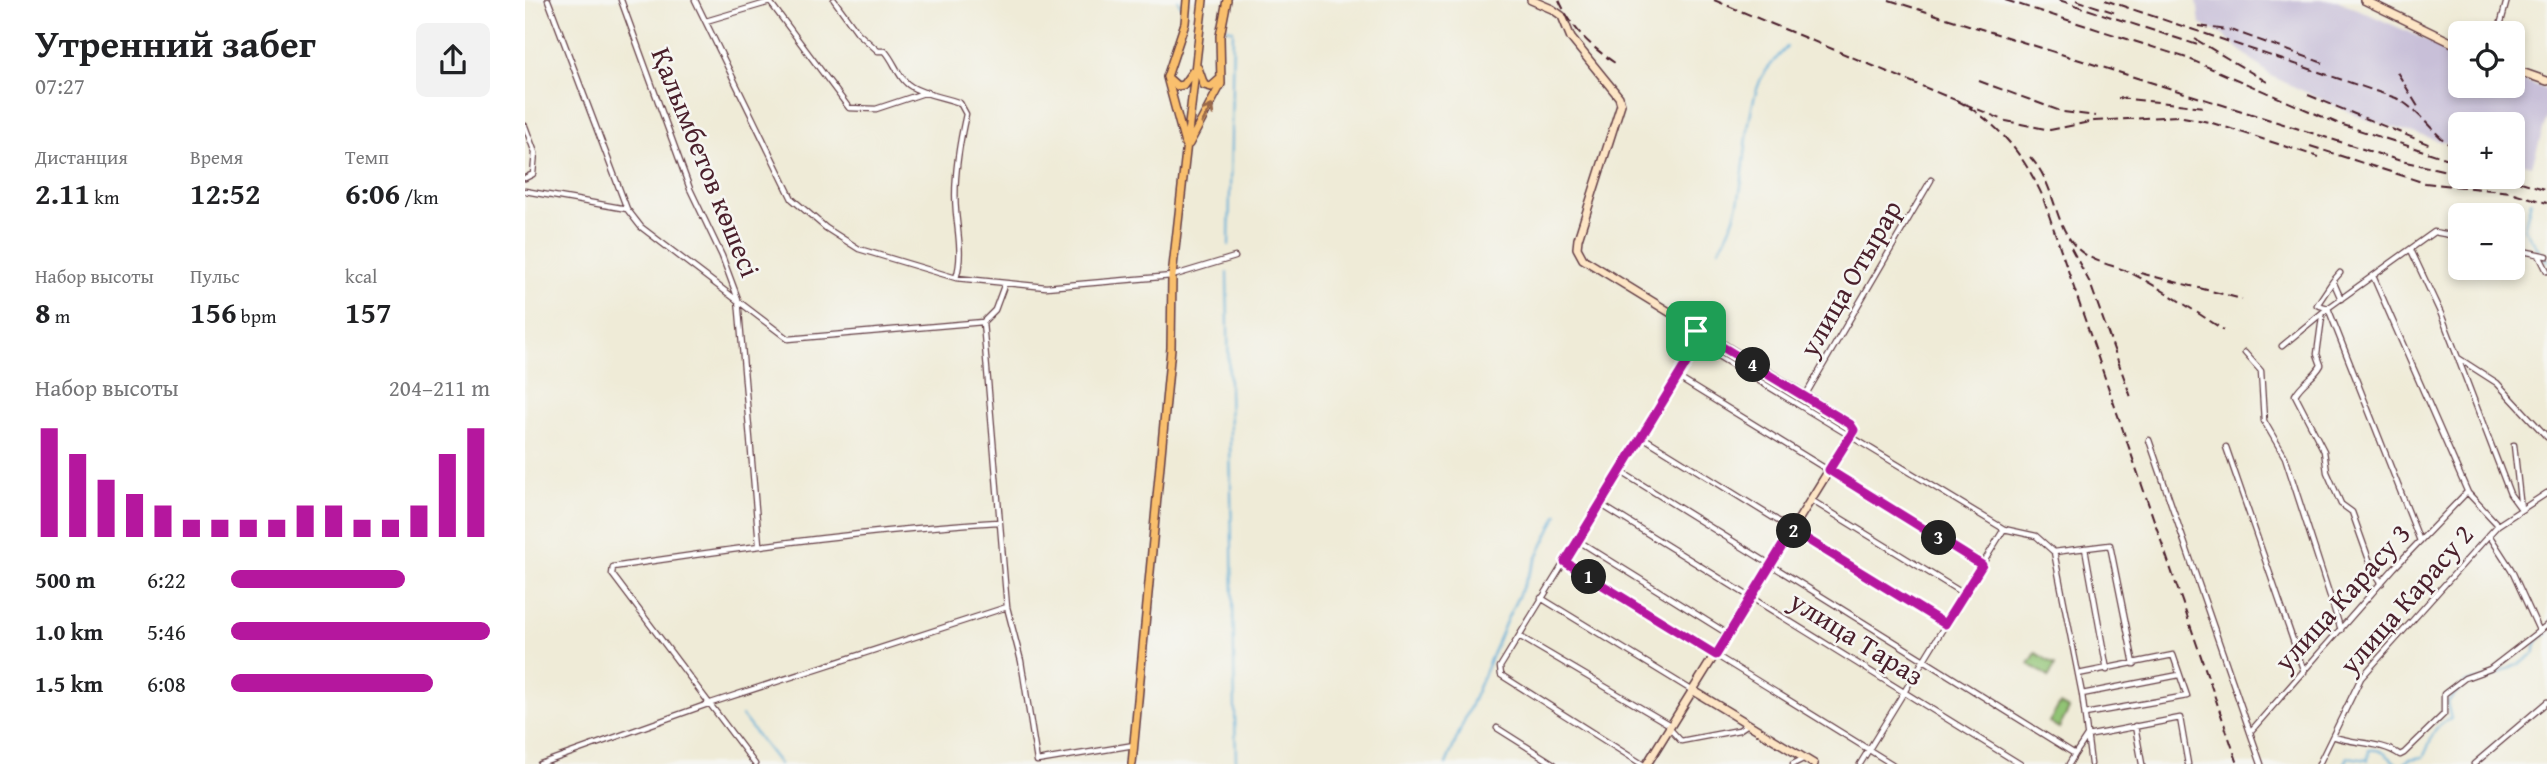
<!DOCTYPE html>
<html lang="ru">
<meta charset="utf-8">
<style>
:root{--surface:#fff;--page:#f2f2f2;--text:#202124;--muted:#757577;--accent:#b5179e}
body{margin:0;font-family:"Gentium Book Plus",serif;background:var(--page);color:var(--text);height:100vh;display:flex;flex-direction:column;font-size:26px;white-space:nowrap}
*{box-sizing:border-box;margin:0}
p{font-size:23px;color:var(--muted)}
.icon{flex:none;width:38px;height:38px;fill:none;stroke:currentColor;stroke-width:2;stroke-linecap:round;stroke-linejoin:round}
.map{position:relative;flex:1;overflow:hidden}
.side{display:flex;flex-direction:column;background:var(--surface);width:525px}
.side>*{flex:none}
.tools{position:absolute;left:1923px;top:21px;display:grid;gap:14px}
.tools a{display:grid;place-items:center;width:77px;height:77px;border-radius:10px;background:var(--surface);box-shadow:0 4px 10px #0003;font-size:35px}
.pin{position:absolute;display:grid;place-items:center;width:60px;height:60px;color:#fff;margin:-30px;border-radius:14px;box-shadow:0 4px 10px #0006}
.km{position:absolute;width:35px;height:35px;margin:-18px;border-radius:50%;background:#222;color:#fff;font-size:19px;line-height:35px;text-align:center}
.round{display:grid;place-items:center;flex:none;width:74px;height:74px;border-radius:10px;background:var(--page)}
.headline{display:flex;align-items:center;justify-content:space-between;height:119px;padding:0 35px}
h1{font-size:38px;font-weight:600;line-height:52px}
.figures{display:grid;grid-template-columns:repeat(3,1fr);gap:10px;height:119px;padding:7px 35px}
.figures div{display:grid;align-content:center}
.figures b{font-size:30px;font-weight:600}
.figures small{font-size:19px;font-weight:400}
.figures p{font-size:19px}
.chart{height:196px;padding:14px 35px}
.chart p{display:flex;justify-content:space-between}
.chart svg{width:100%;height:126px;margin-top:7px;stroke:var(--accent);stroke-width:6}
ul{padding:0 35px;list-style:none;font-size:23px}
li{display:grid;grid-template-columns:112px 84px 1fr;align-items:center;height:52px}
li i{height:18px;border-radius:9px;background:var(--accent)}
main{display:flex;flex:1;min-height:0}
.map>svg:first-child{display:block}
.industrial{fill:#c8bfd8}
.green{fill:#91c474;stroke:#6e7250;stroke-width:2}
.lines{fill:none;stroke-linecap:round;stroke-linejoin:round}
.stream{stroke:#5eacd7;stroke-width:2}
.street-casing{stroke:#633e45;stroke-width:7}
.secondary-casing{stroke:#633e45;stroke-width:10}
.primary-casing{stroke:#633e45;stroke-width:10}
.street{stroke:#fff;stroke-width:4.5}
.secondary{stroke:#fde5c5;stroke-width:7}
.primary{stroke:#f9bf6d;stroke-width:7}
.rail{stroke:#4a1f2b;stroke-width:2;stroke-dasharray:10 5;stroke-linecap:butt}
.oneway{stroke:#996749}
.route-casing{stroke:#fff;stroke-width:14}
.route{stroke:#b5179e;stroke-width:9}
.labels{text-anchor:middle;stroke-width:5;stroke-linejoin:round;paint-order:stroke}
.street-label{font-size:28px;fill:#4a1f2b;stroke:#f6f6f2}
</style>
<main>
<section class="side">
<div class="headline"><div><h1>Утренний забег</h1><p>07:27</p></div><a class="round"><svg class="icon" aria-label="share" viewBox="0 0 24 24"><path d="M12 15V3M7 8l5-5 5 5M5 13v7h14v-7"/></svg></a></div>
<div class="figures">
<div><p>Дистанция</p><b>2.11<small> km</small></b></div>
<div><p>Время</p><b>12:52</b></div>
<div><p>Темп</p><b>6:06<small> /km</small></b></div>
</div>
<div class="figures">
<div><p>Набор высоты</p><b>8<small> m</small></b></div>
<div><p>Пульс</p><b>156<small> bpm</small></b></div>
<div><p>kcal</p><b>157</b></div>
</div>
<div class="chart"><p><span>Набор высоты</span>204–211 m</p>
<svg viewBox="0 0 160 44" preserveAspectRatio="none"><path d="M5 44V6M15 44V15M25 44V24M35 44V29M45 44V33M55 44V38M65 44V38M75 44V38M85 44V38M95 44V33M105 44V33M115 44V38M125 44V38M135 44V33M145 44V15M155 44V6"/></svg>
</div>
<ul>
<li><b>500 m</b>6:22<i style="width:67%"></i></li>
<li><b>1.0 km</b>5:46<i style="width:100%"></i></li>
<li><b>1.5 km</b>6:08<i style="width:78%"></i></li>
</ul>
</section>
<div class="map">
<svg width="2022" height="764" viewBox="0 0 2022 764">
<rect width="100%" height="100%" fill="#f6f6f2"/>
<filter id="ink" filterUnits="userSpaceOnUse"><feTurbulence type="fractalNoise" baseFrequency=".0143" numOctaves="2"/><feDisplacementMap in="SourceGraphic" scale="14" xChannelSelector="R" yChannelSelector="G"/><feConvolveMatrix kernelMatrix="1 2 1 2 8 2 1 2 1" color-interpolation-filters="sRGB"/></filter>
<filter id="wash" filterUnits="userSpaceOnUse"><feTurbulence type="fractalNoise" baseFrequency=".00686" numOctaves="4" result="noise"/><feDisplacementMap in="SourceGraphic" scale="28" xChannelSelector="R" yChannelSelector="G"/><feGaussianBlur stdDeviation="1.57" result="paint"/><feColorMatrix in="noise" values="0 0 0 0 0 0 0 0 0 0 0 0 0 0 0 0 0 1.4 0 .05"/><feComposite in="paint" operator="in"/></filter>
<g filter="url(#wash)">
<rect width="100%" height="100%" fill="#efebd7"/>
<path class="industrial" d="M1672,0h140l123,55 1,31h52v-10l34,14v26l-15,50 -19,-5v-37h-52l-1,23 -98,-29 -91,-42 -48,-41 -23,-11z"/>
<path class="green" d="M1511,653l19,12 -6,12 -20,-13z
M1535,704l9,5 -10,19 -10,-6z"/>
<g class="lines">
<path class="stream" d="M653,0l3,6
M702,28l6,2 -4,215
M2006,201l-7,28 23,32
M1194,249c33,-47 19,-115 41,-168 5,-12 18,-24 27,-34
M702,273l9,491
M217,716l37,48
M921,764l61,-145 51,-105
M1820,764l3,-7 20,3 1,-10c14,-2 19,7 28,14
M1879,764l5,-5 14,-2c10,-16 7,-32 28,-38l-4,-16 19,-21 21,-3 36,-17 12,-9c-1,-11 3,-14 12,-20"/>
</g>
</g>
<g filter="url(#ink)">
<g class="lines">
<defs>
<path id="street" d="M23,0l79,209 14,18 147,112 195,-17 24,285 14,54 16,100 97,-16
M96,0l69,189 32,67 16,43 21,245
M170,0l97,199 34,29 33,21 97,29 90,9 126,-11 63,-19
M309,0l24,33 20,18h7c10,11 14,29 27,36 13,8 33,10 48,16l6,11c-7,31 -13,66 -10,98 2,22 7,45 0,66
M181,21l64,-19 79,106 27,1 51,-17
M1973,33l9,-33
M0,126l10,27 -2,21 -8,4
M0,191l102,18
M1988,249l34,7
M1886,250l30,64 69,180 11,15 -7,-64
M2014,255l8,16
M1815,273l-7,8 8,18
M1848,276l95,217 30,32
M1808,281l-16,24 11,3 106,-76 27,5
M1797,317l-5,37 4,11c-7,13 -19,17 -26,30l29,56 3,21 14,32 11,8 21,59 9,12
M458,322l12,-12 10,-27
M1173,344l306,185 32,7 18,16 28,142 9,70
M1757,346l46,-38 92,233
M1720,353l16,18 3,50 21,36 56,173
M1933,358l39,25 50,54
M1152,377l305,188
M1280,396l126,-216
M1116,436l304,188
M1624,440l112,324
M1701,447l78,225
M1095,471l455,283 12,-18 93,-18 8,46
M1286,500l153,94
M1075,504l420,260
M1964,535l22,34 28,61
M1052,540l151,94
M1560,548l22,122
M1529,552l56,-7 24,119
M1040,562l327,202
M1016,598l152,93
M994,636l151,89
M1553,674l95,-19 14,41 -102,18
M1557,694l97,-19
M1610,726l7,38
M972,728l57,36
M1145,729l11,12 58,-11 9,-6
M1725,732l144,-164 73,-76
M1810,737c20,7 48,5 65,18l4,-2 40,-39v-20l21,-16 25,-9 57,-44
M15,764l171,-61 296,-96
M230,764l-143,-190 1,-7c129,-20 256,-37 385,-45
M1117,764l-141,-89 -1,-8 198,-323 -2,-13
M1268,764l12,-6
M1335,764l144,-235
M1544,764l6,-10
M1794,764l42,-86 137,-153 49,-32
M1949,764l73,-62"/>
<path id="secondary" d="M1006,0l21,9 10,7 9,22 48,59 2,7 -43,135 -1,9 6,11 267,164 4,7 -207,334
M1839,0l97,47
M1988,69l34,12
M1169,691l120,73"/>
<path id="primary" d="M673,68l6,17 7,2 8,-7
M642,77l10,9 6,-1 10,-14
M660,144l-18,-67 18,-54 2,-23
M664,144l32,-60 -1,-48 7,-36
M607,764l39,-416 1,-72 31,-276"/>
</defs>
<use href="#street" class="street-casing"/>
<use href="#secondary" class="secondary-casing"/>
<use href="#primary" class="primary-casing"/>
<use href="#street" class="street"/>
<use href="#secondary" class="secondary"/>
<use href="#primary" class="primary"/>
<path class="rail" d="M1034,0c13,29 31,46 56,63
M1189,0l292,121 44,9 44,-9 84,-5 31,6 110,35
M1364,0l512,161 60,13
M1480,0l182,58 150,65 124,40
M1534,0l142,46
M1551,0l40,13
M1580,0l291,98c26,13 38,40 65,54
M1674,26l35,5 92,33
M1670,39l72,43
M1872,72l23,38
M1454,81l84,31 33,4
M1783,95l125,51
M1593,98l88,9
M1431,100c41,21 67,54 86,95l196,569
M1785,146l115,37 85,9 37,11
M1505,157c26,27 23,67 47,91 14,14 37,17 54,25 32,16 63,38 93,57
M1980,177l42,13
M1546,248l19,35 42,117
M1615,273l102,26"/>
</g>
<defs><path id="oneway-shaft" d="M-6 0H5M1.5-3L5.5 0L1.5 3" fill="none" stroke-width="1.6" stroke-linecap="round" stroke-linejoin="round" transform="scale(1.75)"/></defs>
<use class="oneway" href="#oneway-shaft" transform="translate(682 114) rotate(-61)"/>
</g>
<g class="lines" filter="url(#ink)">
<defs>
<path id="route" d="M1171,331l154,93 4,6 -25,40 153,95 -37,59 -153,-94 -76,125 -151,-93 133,-218z"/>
</defs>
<use href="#route" class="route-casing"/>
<use href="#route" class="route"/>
</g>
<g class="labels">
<g class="street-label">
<text transform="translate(181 162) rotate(68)" y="10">Қалымбетов көшесі</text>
<text transform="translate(1325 278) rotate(-60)" y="10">улица Отырар</text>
<text transform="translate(1817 597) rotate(-48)" y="10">улица Карасу 3</text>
<text transform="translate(1881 599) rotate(-49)" y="10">улица Карасу 2</text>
<text transform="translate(1332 638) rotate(32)" y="10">улица Тараз</text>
</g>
</g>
</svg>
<div class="tools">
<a><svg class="icon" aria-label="locate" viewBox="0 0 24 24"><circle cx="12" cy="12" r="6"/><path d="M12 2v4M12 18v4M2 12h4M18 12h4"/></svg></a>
<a>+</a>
<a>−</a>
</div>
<div class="pin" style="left:1171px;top:331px;background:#1e9e55"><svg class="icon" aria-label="arrive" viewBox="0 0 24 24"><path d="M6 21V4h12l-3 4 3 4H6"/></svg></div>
<b class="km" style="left:1064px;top:577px">1</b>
<b class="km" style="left:1269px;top:531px">2</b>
<b class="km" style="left:1414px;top:538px">3</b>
<b class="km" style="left:1228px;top:365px">4</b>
</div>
</main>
